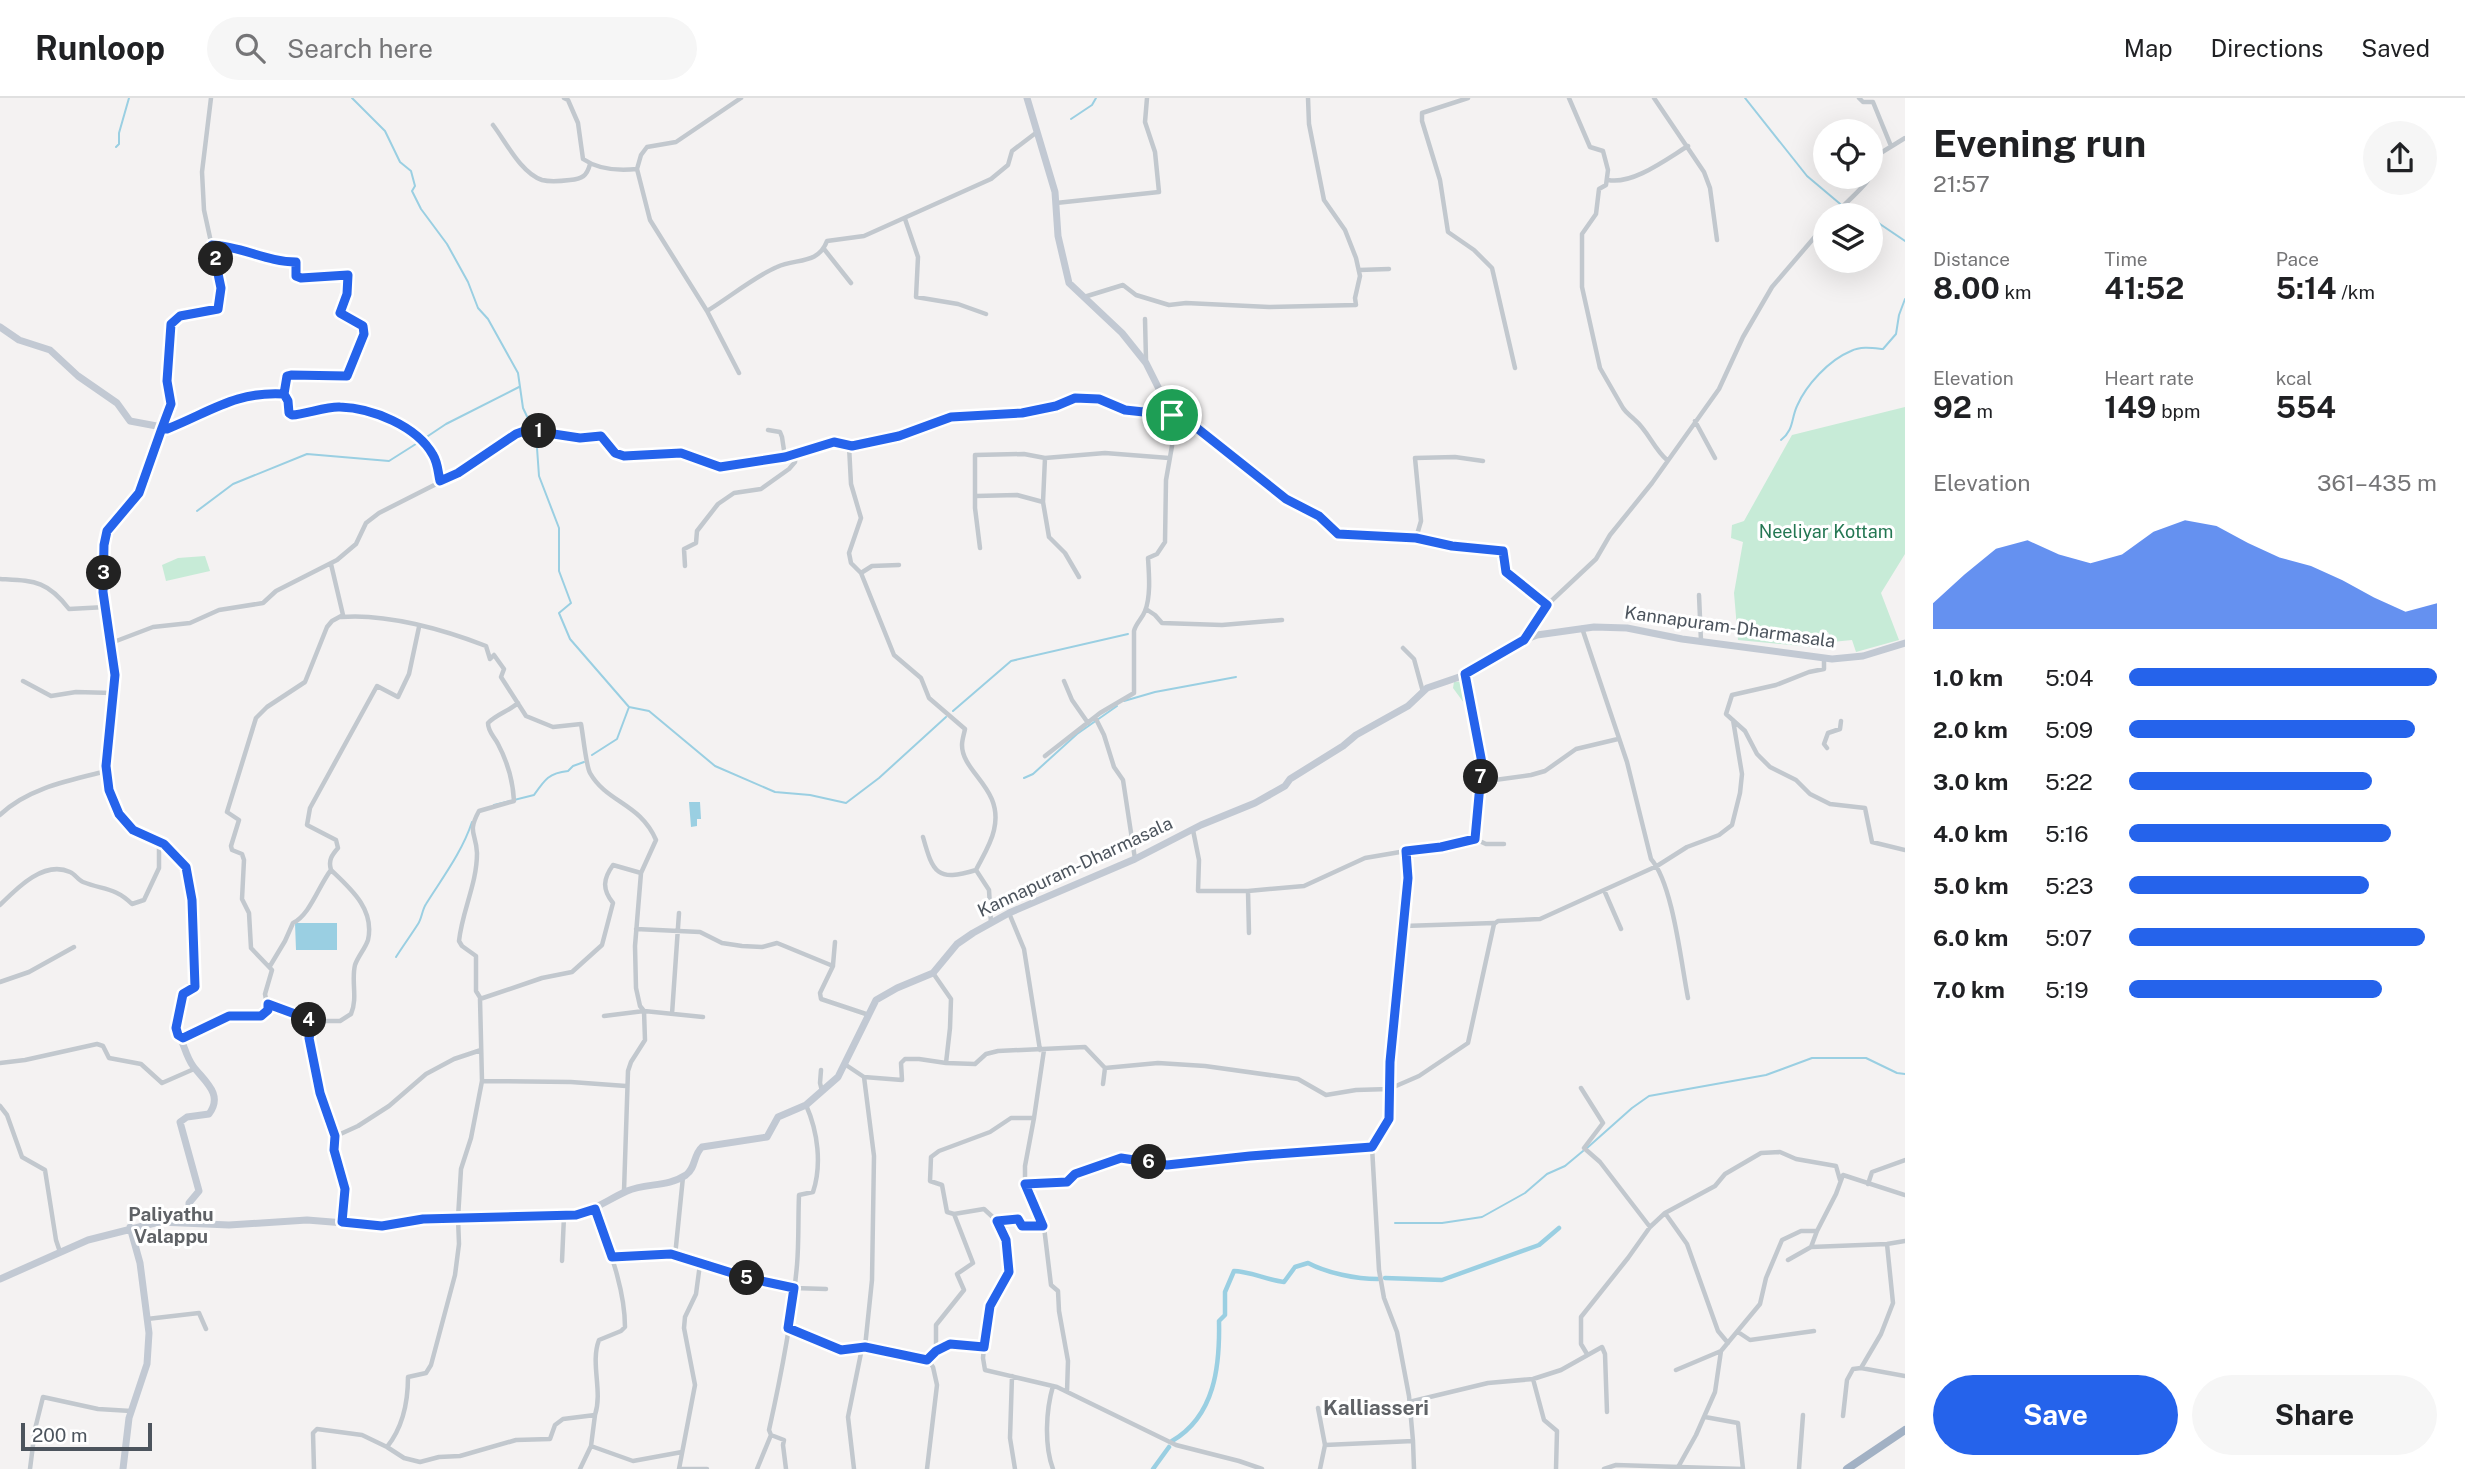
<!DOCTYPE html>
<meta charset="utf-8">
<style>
:root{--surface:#fff;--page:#f6f6f6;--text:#202124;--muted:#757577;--line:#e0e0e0;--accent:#2563eb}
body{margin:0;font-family:"Public Sans",sans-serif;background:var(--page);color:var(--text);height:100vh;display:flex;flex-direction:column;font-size:26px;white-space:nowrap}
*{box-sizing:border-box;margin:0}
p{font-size:23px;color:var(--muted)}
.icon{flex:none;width:38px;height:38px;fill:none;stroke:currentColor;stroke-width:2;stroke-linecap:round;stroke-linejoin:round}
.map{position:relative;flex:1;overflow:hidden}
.drawer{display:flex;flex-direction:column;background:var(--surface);width:560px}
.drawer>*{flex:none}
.fabs{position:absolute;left:1813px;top:21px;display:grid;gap:14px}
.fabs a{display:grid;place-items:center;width:70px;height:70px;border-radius:50%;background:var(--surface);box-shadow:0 7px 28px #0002;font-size:35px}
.scale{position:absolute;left:21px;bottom:18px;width:131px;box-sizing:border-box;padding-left:7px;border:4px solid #4c545d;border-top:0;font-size:19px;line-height:24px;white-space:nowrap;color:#4c545d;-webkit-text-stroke:5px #fff;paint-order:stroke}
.pin{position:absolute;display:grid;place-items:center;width:60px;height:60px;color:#fff;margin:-30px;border:4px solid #fff;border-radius:50%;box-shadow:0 2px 7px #0007}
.km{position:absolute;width:35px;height:35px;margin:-18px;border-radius:50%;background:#222;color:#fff;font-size:19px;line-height:35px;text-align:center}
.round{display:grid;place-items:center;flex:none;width:74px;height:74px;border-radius:37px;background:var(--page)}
.head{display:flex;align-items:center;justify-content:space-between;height:119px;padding:0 28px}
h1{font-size:38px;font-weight:700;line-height:52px}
.figures{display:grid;grid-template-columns:repeat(3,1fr);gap:10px;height:119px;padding:7px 28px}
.figures div{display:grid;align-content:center}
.figures b{font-size:30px;font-weight:700}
.figures small{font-size:19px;font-weight:400}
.figures p{font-size:19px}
.chart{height:196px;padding:14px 28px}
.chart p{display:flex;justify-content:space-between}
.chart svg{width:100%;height:126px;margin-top:7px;fill:var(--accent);opacity:.7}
.cta{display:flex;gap:14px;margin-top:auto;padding:14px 28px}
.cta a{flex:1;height:80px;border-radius:42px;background:var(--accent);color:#fff;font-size:28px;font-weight:700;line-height:80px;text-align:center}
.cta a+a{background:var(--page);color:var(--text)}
ul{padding:0 28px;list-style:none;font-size:23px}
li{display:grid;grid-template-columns:112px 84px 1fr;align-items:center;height:52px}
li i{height:18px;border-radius:9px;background:var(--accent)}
header{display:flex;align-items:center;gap:42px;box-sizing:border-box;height:98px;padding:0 35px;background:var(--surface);border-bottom:2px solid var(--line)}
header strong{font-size:33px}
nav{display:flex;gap:38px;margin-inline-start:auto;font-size:24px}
.search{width:490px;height:63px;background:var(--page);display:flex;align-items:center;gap:18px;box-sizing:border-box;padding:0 24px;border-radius:38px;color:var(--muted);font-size:26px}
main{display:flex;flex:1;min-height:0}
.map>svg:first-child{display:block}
.green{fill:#c7ebd7}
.water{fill:#9acfe2}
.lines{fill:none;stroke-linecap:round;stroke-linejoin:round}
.stream{stroke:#9acfe2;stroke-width:2}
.canal{stroke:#9acfe2;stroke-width:4.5}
.minor{stroke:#c2c8ce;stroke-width:4.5}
.secondary{stroke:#c2c9d3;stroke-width:7}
.trunk{stroke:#a2b1c4;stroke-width:8}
.route-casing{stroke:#fff;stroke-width:14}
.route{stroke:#2563eb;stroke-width:9}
.labels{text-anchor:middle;stroke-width:6;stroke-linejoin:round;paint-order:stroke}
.park-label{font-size:18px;fill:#247753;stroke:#fff}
.street-label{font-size:18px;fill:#4c545d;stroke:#fff}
.neighbourhood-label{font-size:19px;font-weight:bold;fill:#5f6266;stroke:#fff}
.quarter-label{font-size:21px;font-weight:bold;fill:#5f6266;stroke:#fff}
</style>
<header>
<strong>Runloop</strong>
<div class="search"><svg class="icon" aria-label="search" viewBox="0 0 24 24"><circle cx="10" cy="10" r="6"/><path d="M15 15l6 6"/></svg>Search here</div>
<nav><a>Map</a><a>Directions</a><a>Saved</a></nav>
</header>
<main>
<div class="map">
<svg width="1905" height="1371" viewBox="0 0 1905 1371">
<rect width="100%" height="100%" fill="#f4f2f2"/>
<path class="green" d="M1905,309v147l-24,39 18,47 -43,12 -4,-12 -20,2 -4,-10 -11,2 -5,13 -74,-7 -4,-47 9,-51 -12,-4 1,-13 12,-4 48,-86z
M205,458l5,15 -44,10 -4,-16 16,-7z
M1464,583l4,21 -4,1 -11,-15 1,-6z"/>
<path class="water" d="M689,704h11l1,17h-4v7l-6,1z
M295,825h42v27h-41z"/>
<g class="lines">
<path class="stream" d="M352,0l33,33 15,31 11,9 4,15 -3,5 9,18 26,35 21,38 10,26 10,11 30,54 5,35 10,21
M1745,0l62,78 38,32 21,7
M1071,21l21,-14 4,-7
M116,49l3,-3v-11l10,-35
M1871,120l34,23
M536,336l3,42 20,52v43l12,32 -12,10 11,26 59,68 20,4 66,55 60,26 35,3 36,8 33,-25 67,-61
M425,340l21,-14 73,-37
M1781,342c13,-10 10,-21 16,-34 9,-21 32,-46 54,-55 10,-5 22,-3 32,-2l13,-15 3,-19 6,-16
M197,413l36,-27 74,-30 82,7 30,-19
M1124,603l31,-9 81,-15
M953,613l58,-50 117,-27
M592,657l25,-16 12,-32
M1024,680l9,-4 44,-40 40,-28
M494,707l40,-10c11,-16 15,-22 34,-24l5,-5 11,-4
M396,859c7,-11 15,-22 22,-33 4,-6 4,-14 8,-20 17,-27 36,-52 46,-82
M1587,1050l45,-40 17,-12 117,-21 46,-17h54l31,15 8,1
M1395,1125h47l40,-6 43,-24 22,-19 18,-8 18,-15"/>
<path class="canal" d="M1385,1180l57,2 97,-35 20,-17
M1172,1343c43,-25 48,-75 47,-120l6,-6v-23l9,-21c19,1 32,9 50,11l11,-15 13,-4c19,10 48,16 70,16
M1153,1371l16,-22"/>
<path class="minor" d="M211,0l-9,74 2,38 17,78 -3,21 -38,7 -9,8 -4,57 4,23 -9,23 5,3 42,-18 24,-13 24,-5h27l4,7 1,12 3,2c15,-2 35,-9 48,-8 34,2 76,18 93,48 5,8 5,18 7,26
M564,0l4,2 10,23 5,36c16,11 35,12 54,10l4,-14 6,-8 29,-5 65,-44
M1468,0l-46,15v8l18,59 8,52 26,18 18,18 23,100
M1569,0l21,49 13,4 5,19 -2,15 -7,4 -3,25 -14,20v53l18,81 23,40c4,6 7,7 12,12 13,11 19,29 32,40
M1654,0l50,74 6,16 7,52
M1859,0l4,4h10l18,44
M493,27c13,17 28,48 49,55 8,2 20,1 28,0 12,-1 17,-4 20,-16
M637,71l13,51 57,91 32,62
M1871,76l8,-20 26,-16
M1608,82c25,5 60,-22 80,-34
M1056,105l103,-11 -4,-40 -10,-30 2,-24
M1834,117c9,-10 32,-29 36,-38
M905,121l13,38 -2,40 42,7 28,10
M212,147c29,1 56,17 84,17v14l5,2 48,-2 -2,18 -8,19 24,13c1,13 -9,33 -14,47l-2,3 -56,-1 -4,1 -3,18
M824,151l27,34
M1359,172l30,-1
M1084,199l39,-12 13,10 33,10 17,-2 83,4 87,-2 -1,-7 5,-22 -4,-18 -11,-28 -21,-30 -15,-76 -1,-26
M707,213c20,-12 50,-36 70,-44 19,-9 41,-2 50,-26l37,-5 127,-57 17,-14 4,-14 25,-19
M1145,221l1,41
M1695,323l20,37
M768,332l12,2 2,5 3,20
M849,348l2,38 10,34 -12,35 2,10 10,10 33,82 27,23 8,20 36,31c-1,5 -3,11 -3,16 0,28 42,43 32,85 -3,14 -12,28 -18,40l13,20 2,33
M1045,360l-2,44 6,35 16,16 14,24
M976,398l41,-1 26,7
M1416,440l5,-17 -6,-63 40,-1 28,4
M980,450l-5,-40v-53l49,-1 21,4 60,-5 64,5
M685,468l-1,-17 12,-6 1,-12 21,-27 16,-11 27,-4 28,-20 6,-7 1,-8
M861,475l11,-7 27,-1
M0,481c34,2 47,1 69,30l37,-2
M1699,497l2,46
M1547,507l49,-46 14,-24 42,-52 67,-94 24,-52 29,-50 53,-62
M1146,511l9,6 7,8 60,2 60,-5
M341,519c45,-4 104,13 145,29l4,13 4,-4 10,14 -3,8 25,39 27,11 28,-3c2,10 5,42 9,49 17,30 50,30 66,67l-15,33 -6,73 1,42 4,18 4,5 1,29 -14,22 -3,9 -4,120
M1582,530l45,134 24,97c22,25 30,104 37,139
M111,545l42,-16 37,-4 29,-13 44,-7 13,-12 61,-31 19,-16 10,-21 13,-10 79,-40 58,-39 11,-4 53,8 21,-2 14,17 9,3 57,-4 39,15 27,-3 38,-7 49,-15 18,4 12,-2 35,-8 52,-19 71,-4 34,-7 19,-8 24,1 26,11 47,5v31l-6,34 -1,62 -8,12 -9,4c1,16 3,38 -3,53 -3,8 -9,12 -11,20v62l-34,20 -55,43
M1403,550l11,11 9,33
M1824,561v10l-15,3 -33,13 -44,10 -6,19 19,17 12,23 13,13 26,13 14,14 20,10 35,4 7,34 33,8
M23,583l28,15 25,-4 37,1
M1064,583l8,19 16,23
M1095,619l9,18 10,32 9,13 12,79
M1827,650l-3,-4 4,-11 12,-4 1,-8
M1480,684l51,-7 14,-4 31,-22 42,-10
M0,717c27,-27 71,-35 107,-44
M1193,732l6,30 -1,31h50l56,-5 61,-28 41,-7
M923,739c10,36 14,45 53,33
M1475,741l11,5h18
M331,772c19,18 44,39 37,70 -3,9 -10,16 -13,25 -4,16 3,33 -4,49l-11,7h-26l-5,17 11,55 16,43 -2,14 11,39 -3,33
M1604,792l17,39
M1248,793l1,42
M0,807c17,-17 44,-45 70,-33 5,2 8,8 13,10 20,8 32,5 49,22l12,-4 15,-32v-27
M1009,815l15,36 16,101
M1404,828l90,-3
M636,831l64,3 22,11 20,3 20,1 15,-4 5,2 51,21 -13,27 1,6 48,16
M833,867l2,-23
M270,868l15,-25 8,-18c17,-8 26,-38 38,-53 -3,-10 1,-15 7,-22l-2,-8 -29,-15 3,-17 67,-122 21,11 11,-23 10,-47
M0,884l29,-10 45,-25
M481,901l-5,-8v-35l-14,-10 -3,-5c3,-30 18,-57 18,-88 -1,-21 -10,-20 2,-42l35,-10c-1,-20 -7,-40 -16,-57 -4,-8 -10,-12 -10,-21 9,-9 21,-12 30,-20
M268,906l46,17
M672,916l7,-101
M604,918l40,-5 59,6
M183,940l46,-22h32l7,-6 -3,-16 7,-24 -21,-22 -2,-35 -7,-14 2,-39 -2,-6 -10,-4 -1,-4 8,-26 -12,-8 29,-94 11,-11 38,-25 22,-55 5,-6 11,-6 -12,-51
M0,965l25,-3 72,-16 6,2 6,12 32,6 21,19 32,-14
M946,965l29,1 11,-10 12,-3 87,-4 20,21 53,-5 47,3 93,13 28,16 30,-5 33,-1 30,-13 49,-33 26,-119 4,-3 42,-2 117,-53 30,-19 32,-12 13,-10 8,-32 2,-19 -9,-54
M846,967l18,12 10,79 -2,124 -7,67 62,12 6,8 4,18 -10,84
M821,972l-1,13 2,8
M864,979l38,3 -1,-17 4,-4h14l27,4 4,-35 1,-29 -18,-26
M482,983l89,1 55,4
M1103,986l2,-16
M1581,990l22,35 -19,25 16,14 50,65
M0,1008l7,9 15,42 23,13 11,70 4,12
M336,1038l22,-10 31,-20 37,-32 28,-15 27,-9
M1025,1086v-18l9,-48
M1868,1086l4,-12 33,-12
M1665,1115l22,31 31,87 10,12
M997,1123l-13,-12 -30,5 -7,-2 -5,-27 -12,-4 1,-24 8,-6 51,-19 21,-14h23l10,-68
M1811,1149l6,-16
M675,1158l8,-79
M612,1159l59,-3 77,24 46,10 32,1
M1788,1162l23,-13 76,-3 18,-3
M562,1163l2,-45
M700,1166l-4,30 -11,23 -1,11 11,57 -16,84h28
M147,1221l52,-6 7,16
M788,1230l53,22 21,-2
M1738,1234l12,8 64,-9
M984,1249l-1,11 2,12 72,17 119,58 63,16 23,8
M936,1252v-25l28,-35 -7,-16 16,-11 -19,-49
M1587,1256l-6,-10v-27l47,-59 22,-31 15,-14 50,-27 10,-12 36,-21 19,-1 16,7 40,7 4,14
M927,1261c5,-3 7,-7 12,-10 14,-9 30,-3 45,-2l6,-41 19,-35 -3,-31 -9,-19 21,-2 4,7h21
M1861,1270l20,-34 12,-31 -6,-59
M1676,1272l45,-19
M1012,1278l-2,62 5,31
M1533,1281l11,41 13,11 -1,38
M1053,1288c-7,24 -9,59 0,83
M1067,1294l1,-31 -9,-50 -1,-20 -7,-6 -7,-58 -19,-43 42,-2 8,-9 46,-15 46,7 83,-9 122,-9
M1409,1304l79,-19 45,-4 28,-9 41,-23 3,7 2,58
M1318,1310l7,37
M1843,1318l4,-36 6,-11 8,-1 44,8
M1413,1343l1,28
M591,1348l42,15 49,-9
M387,1349l17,11 16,4 19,-5 21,-1 56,-16 34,-1 5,-14 8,-6 32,-4c8,-24 -5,-52 4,-75l22,-9 4,-4c0,-39 -17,-81 -30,-118
M30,1371l5,-40 8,-32 55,12 33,2
M314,1371l-1,-36 4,-4 45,6 25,12c16,-20 21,-45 21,-70l18,-4 5,-8 24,-90 4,-31 -1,-26 3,-49 10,-31 11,-57 -2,-82 62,-21 30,-6 30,-27 11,-42c-11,-14 -10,-24 0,-38l28,8
M580,1371l11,-23 4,-31
M757,1371l14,-34
M786,1371l-3,-24 1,-5 -13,-5 -2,-5c12,-54 23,-109 28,-165 2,-23 1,-46 2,-70l14,-3c9,-27 5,-60 -7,-87
M854,1371l-6,-52 14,-69
M1320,1371l5,-24 88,-4 -4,-45 -12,-64 -13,-34 -5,-28 -7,-123 17,-27 1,-58 15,-140 2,-44 -1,-27 35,-4 34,-8 7,-76 -17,-88
M1604,1371l12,-4 127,4 -5,-46 -33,-6
M1677,1371l19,-34 19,-43 6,-41 39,-47 6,-26 16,-38 19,-9h16l19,-37 7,-19 62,20
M1799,1371l4,-54"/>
<path class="secondary" d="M1027,0l28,94 3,44 11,47 53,50 24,30 26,52 11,2 103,82 33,17 19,18 78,4 36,8 51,5 3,21 41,33 -22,33
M0,229l19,13 31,10 28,26 39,27 13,18 32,6 -23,66 -32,38 -3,14 -1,47 12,83 -9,91 3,24 10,24 14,16 31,14 21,23 7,33 3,87 -12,7 -6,38c7,10 8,23 16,34 11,15 31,28 16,48l-22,3 -7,5 19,69 -10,12v19
M0,1181l88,-39 71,-18 70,3 78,-5 75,6 41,-7 153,-4c19,-5 33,-16 51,-24 19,-8 41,-4 59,-16 10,-7 7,-20 16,-28l65,-10 11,-20 28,-12 32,-28 38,-77 21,-12 36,-15 24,-29 16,-11 36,-20 126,-54 66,-34 54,-22 30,-17 5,-7 53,-33 13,-11 52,-29 19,-18 38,-13 59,-35 13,-5 57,-8 33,1 55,11 150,20 31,-3 42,-13
M123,1371l6,-51 18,-54 2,-31 -9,-70 -10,-36"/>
<path class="trunk" d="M1847,1371l58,-39"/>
</g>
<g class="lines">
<defs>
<path id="route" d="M1172,317l-47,-5 -26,-11 -24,-1 -19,8 -34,7 -71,4 -52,19 -47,10 -18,-4 -49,15 -65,10 -39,-14 -57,3 -9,-3 -14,-17 -21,2 -53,-8 -11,4 -58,39 -18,8c-2,-8 -2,-18 -7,-26 -16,-29 -61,-47 -93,-48 -12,-1 -34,7 -48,8l-3,-2 -1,-12 -4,-7c-48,-3 -74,18 -117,35l-5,-1 9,-24 -4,-23 4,-57 9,-8 38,-7 3,-21 -9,-43c29,1 55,17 84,17v14l5,2 47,-3 -1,19 -7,19 23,13 1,8 -17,42 -56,-1 -4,1 -3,18c-48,-3 -74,18 -117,35l-5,-1 -23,65 -32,38 -3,14 -1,47 12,83 -9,91 3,24 10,24 14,16 31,14 22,23 6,33 3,87 -12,7 -7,34 2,7 5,3 46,-22h32l7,-6v-6l46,17 -5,17 11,55 15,43 -1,14 11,39 -3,33 40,4 41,-7 153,-4 19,-6 17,48 59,-3 77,24 46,10 -6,40 53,22 24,-3 62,13 9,-9 14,-7 34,3 6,-41 19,-34 -3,-32 -9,-19 21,-2 4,7h21l-18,-42 42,-2 8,-8 46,-16 46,7 83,-9 122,-9 17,-28 1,-57 18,-184 -2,-27 35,-4 34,-8 7,-76 -17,-89 59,-34 23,-35 -41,-33 -3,-21 -51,-5 -36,-8 -78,-4 -19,-18 -33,-17 -103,-82 -11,-2"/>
</defs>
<use href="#route" class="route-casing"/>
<use href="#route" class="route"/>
</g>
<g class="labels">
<g class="park-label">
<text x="1826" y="440">Neeliyar Kottam</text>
</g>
<g class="street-label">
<text transform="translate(1730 529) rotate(8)" y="6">Kannapuram-Dharmasala</text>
<text transform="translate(1075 769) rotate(-25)" y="6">Kannapuram-Dharmasala</text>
</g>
<g class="neighbourhood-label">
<text x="171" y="1123">Paliyathu<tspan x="171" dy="22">Valappu</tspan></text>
</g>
<g class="quarter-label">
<text x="1376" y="1317">Kalliasseri</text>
</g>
</g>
</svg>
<div class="fabs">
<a><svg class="icon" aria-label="locate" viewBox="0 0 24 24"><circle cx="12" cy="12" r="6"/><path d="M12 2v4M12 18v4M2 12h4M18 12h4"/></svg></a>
<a><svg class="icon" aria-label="layers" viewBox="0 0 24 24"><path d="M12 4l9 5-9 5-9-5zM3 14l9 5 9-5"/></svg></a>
</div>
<div class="scale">200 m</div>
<div class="pin" style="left:1172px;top:317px;background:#1e9e55"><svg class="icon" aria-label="arrive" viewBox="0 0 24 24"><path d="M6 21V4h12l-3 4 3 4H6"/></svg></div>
<b class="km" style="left:539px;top:333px">1</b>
<b class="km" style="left:216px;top:161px">2</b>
<b class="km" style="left:104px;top:475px">3</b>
<b class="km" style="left:309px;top:922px">4</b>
<b class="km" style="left:747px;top:1180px">5</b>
<b class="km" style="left:1149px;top:1064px">6</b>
<b class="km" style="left:1481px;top:679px">7</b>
</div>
<section class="drawer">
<div class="head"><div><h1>Evening run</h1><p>21:57</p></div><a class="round"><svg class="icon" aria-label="share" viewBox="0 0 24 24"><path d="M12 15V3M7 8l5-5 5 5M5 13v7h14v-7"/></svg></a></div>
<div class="figures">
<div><p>Distance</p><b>8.00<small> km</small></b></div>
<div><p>Time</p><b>41:52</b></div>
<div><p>Pace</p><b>5:14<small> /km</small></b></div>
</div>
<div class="figures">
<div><p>Elevation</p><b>92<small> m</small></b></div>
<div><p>Heart rate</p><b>149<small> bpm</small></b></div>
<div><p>kcal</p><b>554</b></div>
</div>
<div class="chart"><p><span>Elevation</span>361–435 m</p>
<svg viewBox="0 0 160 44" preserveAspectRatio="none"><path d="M0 44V35L10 25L20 16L30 13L40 18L50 21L60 18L70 10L80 6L90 8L100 14L110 19L120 22L130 27L140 33L150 38L160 35V44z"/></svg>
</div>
<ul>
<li><b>1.0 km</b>5:04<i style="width:100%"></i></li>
<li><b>2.0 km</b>5:09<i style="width:93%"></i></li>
<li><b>3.0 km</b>5:22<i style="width:79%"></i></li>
<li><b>4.0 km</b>5:16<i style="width:85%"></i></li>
<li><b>5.0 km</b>5:23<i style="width:78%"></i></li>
<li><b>6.0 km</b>5:07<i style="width:96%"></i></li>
<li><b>7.0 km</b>5:19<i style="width:82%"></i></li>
</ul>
<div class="cta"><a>Save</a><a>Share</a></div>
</section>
</main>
